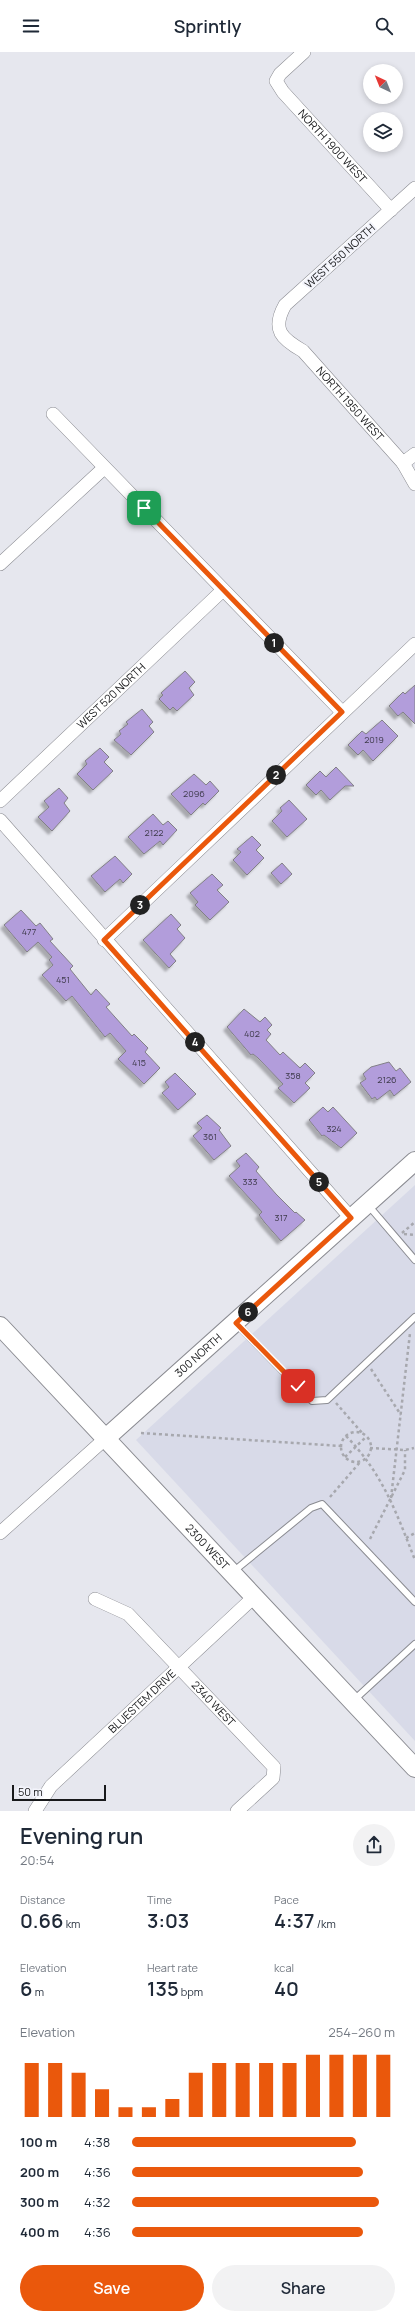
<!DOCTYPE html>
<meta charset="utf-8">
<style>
:root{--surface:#fff;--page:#f2f2f3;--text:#1f2937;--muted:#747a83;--accent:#ea580c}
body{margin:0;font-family:Manrope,sans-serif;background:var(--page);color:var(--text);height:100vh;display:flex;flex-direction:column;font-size:15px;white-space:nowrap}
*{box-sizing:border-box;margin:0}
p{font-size:13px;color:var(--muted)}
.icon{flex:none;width:22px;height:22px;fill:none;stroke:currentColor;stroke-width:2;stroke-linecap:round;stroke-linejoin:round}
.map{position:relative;height:1759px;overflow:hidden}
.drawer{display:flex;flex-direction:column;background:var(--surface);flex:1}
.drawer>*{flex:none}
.needle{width:26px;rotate:317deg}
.fabs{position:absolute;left:363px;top:12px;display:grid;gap:8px}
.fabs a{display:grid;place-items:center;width:40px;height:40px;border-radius:50%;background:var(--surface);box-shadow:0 2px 6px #0003;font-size:20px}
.scale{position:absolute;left:12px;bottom:10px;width:94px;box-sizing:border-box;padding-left:4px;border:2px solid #18191b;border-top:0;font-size:11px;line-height:14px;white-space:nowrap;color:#18191b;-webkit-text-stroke:3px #f3f4fb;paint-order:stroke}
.pin{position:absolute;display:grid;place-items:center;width:34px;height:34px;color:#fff;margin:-17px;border-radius:8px;box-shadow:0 2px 6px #0006}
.km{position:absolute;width:20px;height:20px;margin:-10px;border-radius:50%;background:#222;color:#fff;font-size:11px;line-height:20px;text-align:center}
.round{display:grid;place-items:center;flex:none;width:42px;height:42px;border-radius:21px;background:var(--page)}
.overview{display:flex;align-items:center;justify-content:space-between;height:68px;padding:0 20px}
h1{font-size:22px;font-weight:600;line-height:30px}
.metrics{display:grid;grid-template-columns:repeat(3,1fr);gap:6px;height:68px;padding:4px 20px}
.metrics div{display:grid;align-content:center}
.metrics b{font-size:20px;font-weight:600}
.metrics small{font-size:11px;font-weight:400}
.metrics p{font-size:11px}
.chart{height:112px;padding:8px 20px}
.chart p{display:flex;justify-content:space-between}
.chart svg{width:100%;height:72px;margin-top:4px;stroke:var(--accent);stroke-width:6}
.action{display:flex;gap:8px;margin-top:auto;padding:8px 20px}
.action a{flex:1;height:46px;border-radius:24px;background:var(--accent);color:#fff;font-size:16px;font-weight:600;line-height:46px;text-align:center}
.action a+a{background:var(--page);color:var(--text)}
ul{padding:0 20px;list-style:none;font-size:13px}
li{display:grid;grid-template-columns:64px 48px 1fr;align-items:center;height:30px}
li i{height:10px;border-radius:5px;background:var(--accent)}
header{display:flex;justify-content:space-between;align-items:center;height:52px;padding:0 20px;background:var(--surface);font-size:18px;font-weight:600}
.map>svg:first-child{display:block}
.built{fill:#d8dae8}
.building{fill:#b29ddb;stroke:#828086;filter:url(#shadow)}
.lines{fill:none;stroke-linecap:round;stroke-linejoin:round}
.lane-casing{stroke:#8a8b91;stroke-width:8}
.street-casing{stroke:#8a8b91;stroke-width:14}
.secondary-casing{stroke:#8a8b91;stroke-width:20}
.path{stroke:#a7a8ae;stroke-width:2.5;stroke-dasharray:3 3;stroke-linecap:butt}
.lane{stroke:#fff;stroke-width:6}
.street{stroke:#fff;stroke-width:13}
.secondary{stroke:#fff;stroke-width:18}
.route-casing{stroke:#fff;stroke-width:8}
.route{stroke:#ea580c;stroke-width:5}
.labels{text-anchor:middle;stroke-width:4;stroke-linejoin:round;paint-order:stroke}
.number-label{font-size:9px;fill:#3e3a4b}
.street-label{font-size:11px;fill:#18191b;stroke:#f3f4fb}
</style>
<header><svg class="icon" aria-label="menu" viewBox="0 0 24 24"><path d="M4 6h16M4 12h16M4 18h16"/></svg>Sprintly<svg class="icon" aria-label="search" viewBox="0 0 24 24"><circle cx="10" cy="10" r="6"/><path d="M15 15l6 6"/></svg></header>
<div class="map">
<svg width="415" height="1759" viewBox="0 0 415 1759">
<defs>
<filter id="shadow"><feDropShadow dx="-3.5" dy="3.5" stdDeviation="1" flood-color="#0004"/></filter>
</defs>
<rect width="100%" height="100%" fill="#e6e7ee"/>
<path class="built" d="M415,1133v556l-279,-301z"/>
<path class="building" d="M185,619l10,11 -6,6 5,7 -17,16 -4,-4 -3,3 -11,-11 4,-4 -2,-2z
M415,633v39l-12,-12 -5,4 -9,-10 14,-14 2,2z
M142,657l11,13 -4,4 5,6 -23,23 -17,-15 7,-6 -2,-3 9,-7 -2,-2z
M382,668l16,16 -25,25 -10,-11 -5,5 -10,-10 14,-14 4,3z
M100,696l9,9 -5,5 9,9 -20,19 -16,-16 10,-10 -2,-3z
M336,715l18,19h-9l-15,14 -9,-10 -5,5 -10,-10 14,-14 6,6z
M194,722l12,11 4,-4 9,10 -14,14 -2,-2 -12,12 -20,-21z
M59,736l9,10 -4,5 6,8 -18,20 -14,-14 11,-10 -5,-6z
M289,748l18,19 -20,18 -15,-16 10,-10 -2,-3z
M153,762l10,11 5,-4 9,9 -14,15 -3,-4 -16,13 -16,-17z
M252,784l9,9 -5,5 8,8 -17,17 -14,-15 8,-8 -4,-3z
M115,804l17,18 -9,9 -3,-4 -15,13 -14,-16z
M282,811l10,11 -11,10 -10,-11z
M212,822l11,11 -6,5 12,12 -19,18 -15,-15 3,-3 -8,-9z
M21,858l15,16 4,-3 13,16 -3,2 23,25 -3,3 21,26 5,-6 14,15 -4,3 26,29 2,-2 14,14 -3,4 15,16 -16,16 -26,-25 8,-8 -16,-18 -5,4 -33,-41 -6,5 -24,-26 11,-10 -4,-5 3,-3 -14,-15 -11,10 -23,-27z
M171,862l10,11 -4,4 8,9 -15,16 6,7 -7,7 -26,-28z
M244,957l16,13 5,-5 7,8 -5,5 4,4 -5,6 14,15 3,-3 17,16 5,-5 10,10 -10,10 5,5 -16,15 -16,-15 5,-4 -25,-26 -5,-4 -2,1 -24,-28z
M389,1010l7,9 4,-3 11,14 -17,14 -4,-6 -13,10 -2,-3 -3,2 -12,-16 6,-4 -3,-5 8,-7z
M175,1021l21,21 -18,16 -16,-17 7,-6 -4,-5z
M323,1055l5,5 5,-5 24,26 -16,15 -17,-13 -2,1 -13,-16z
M207,1063l14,13 -2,2 12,16 -17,14 -21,-24 9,-8 -5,-5z
M246,1101l13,14 -3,4 20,23 19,19 1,-1 9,8 -24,21 -16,-18 -6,-8 3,-3 -33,-36 11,-10 -4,-5z"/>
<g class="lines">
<defs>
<path id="lane" d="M368,1153l47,55
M237,1272l75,77 15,-1 88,-83
M234,1519l77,-63 11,-4 93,98
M354,1648l61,-56"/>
<g id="street">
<path id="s1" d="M304,0l-24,22 -4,7 7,11 108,118"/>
<path id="s2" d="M415,136l-130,117c-14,25 -3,34 18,46l100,112 12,21"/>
<path d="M53,362l289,298"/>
<path d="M403,411l12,-9"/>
<path d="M0,512l104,-96"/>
<path id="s3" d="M0,749l223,-211"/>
<path d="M0,768l351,398"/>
<path d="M104,888l311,-296"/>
<path d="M0,1481l106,-95"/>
<path id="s4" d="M95,1547l33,15 146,153 -1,11 -36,33"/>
<path id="s5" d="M35,1759l16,-25 204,-190"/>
</g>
<g id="secondary">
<path id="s6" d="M0,1274l415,442"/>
<path id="s7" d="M106,1386l309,-277"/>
</g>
</defs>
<use href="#lane" class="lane-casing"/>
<use href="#street" class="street-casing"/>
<use href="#secondary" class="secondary-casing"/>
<path class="path" d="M402,1181l13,-11
M404,1182l11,1
M371,1317l30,46
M336,1351l27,31
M341 1395a15 15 0 1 1 30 0a15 15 0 1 1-30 0Z
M141,1381l200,13
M346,1384c37,38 50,76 69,124
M370,1396l35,2 9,-2
M345,1405l21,-20
M330,1445l31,-36
M391,1446l19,-165
M406,1486l9,-5
M370,1487l35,-69v-20"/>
<use href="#lane" class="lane"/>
<use href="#street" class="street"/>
<use href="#secondary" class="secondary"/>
</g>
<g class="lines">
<defs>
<path id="route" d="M144,456l198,204 -238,228 247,278 -115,105 62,63"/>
</defs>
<use href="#route" class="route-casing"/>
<use href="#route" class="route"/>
</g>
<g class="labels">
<g class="number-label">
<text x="374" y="691">2019</text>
<text x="194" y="745">2096</text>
<text x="154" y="784">2122</text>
<text x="29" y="883">477</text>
<text x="63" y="931">451</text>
<text x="252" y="985">402</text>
<text x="139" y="1014">415</text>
<text x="293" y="1027">358</text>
<text x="387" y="1031">2126</text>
<text x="334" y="1080">324</text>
<text x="210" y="1088">361</text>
<text x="250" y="1133">333</text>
<text x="281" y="1169">317</text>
</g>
<g class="street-label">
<text dy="4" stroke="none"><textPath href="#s1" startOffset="127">NORTH 1900 WEST</textPath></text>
<text transform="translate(340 204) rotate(-42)" y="4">WEST 550 NORTH</text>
<text dy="4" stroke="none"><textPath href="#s2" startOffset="304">NORTH 1950 WEST</textPath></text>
<text dy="4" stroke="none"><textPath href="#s3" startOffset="153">WEST 520 NORTH</textPath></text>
<text dy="4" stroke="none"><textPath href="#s7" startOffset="124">300 NORTH</textPath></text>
<text dy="4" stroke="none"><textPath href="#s6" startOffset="303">2300 WEST</textPath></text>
<text dy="4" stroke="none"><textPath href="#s5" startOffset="154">BLUESTEM DRIVE</textPath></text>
<text dy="4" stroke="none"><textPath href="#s4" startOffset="160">2340 WEST</textPath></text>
</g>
</g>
</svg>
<div class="fabs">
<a><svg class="needle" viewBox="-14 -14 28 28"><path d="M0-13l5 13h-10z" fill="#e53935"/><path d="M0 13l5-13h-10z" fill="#747a83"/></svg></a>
<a><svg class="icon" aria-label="layers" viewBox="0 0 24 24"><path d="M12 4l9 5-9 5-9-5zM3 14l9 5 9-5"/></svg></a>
</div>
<div class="scale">50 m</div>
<div class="pin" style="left:144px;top:456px;background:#1e9e55"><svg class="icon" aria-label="arrive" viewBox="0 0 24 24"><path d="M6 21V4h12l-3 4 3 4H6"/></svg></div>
<div class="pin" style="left:298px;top:1334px;background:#d93025"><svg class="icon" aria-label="check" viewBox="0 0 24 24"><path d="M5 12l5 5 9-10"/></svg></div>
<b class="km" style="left:274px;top:591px">1</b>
<b class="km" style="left:276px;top:723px">2</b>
<b class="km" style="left:140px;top:853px">3</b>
<b class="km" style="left:195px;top:990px">4</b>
<b class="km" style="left:319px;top:1130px">5</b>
<b class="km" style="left:248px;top:1260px">6</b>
</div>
<section class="drawer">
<div class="overview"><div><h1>Evening run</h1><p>20:54</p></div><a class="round"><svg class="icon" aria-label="share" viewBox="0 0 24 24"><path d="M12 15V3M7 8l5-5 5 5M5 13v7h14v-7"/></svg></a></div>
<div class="metrics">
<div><p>Distance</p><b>0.66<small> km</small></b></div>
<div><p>Time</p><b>3:03</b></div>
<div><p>Pace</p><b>4:37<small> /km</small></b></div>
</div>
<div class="metrics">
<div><p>Elevation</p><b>6<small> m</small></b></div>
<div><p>Heart rate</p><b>135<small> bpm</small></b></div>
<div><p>kcal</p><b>40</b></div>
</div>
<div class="chart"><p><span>Elevation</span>254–260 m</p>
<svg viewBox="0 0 160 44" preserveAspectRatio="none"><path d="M5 44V11M15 44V11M25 44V17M35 44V27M45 44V38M55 44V38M65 44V33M75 44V17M85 44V11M95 44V11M105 44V11M115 44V11M125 44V6M135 44V6M145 44V6M155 44V6"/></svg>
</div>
<ul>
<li><b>100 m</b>4:38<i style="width:85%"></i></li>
<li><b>200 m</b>4:36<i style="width:88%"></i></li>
<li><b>300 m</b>4:32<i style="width:94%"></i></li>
<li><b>400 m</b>4:36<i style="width:88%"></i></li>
</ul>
<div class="action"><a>Save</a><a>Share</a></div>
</section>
